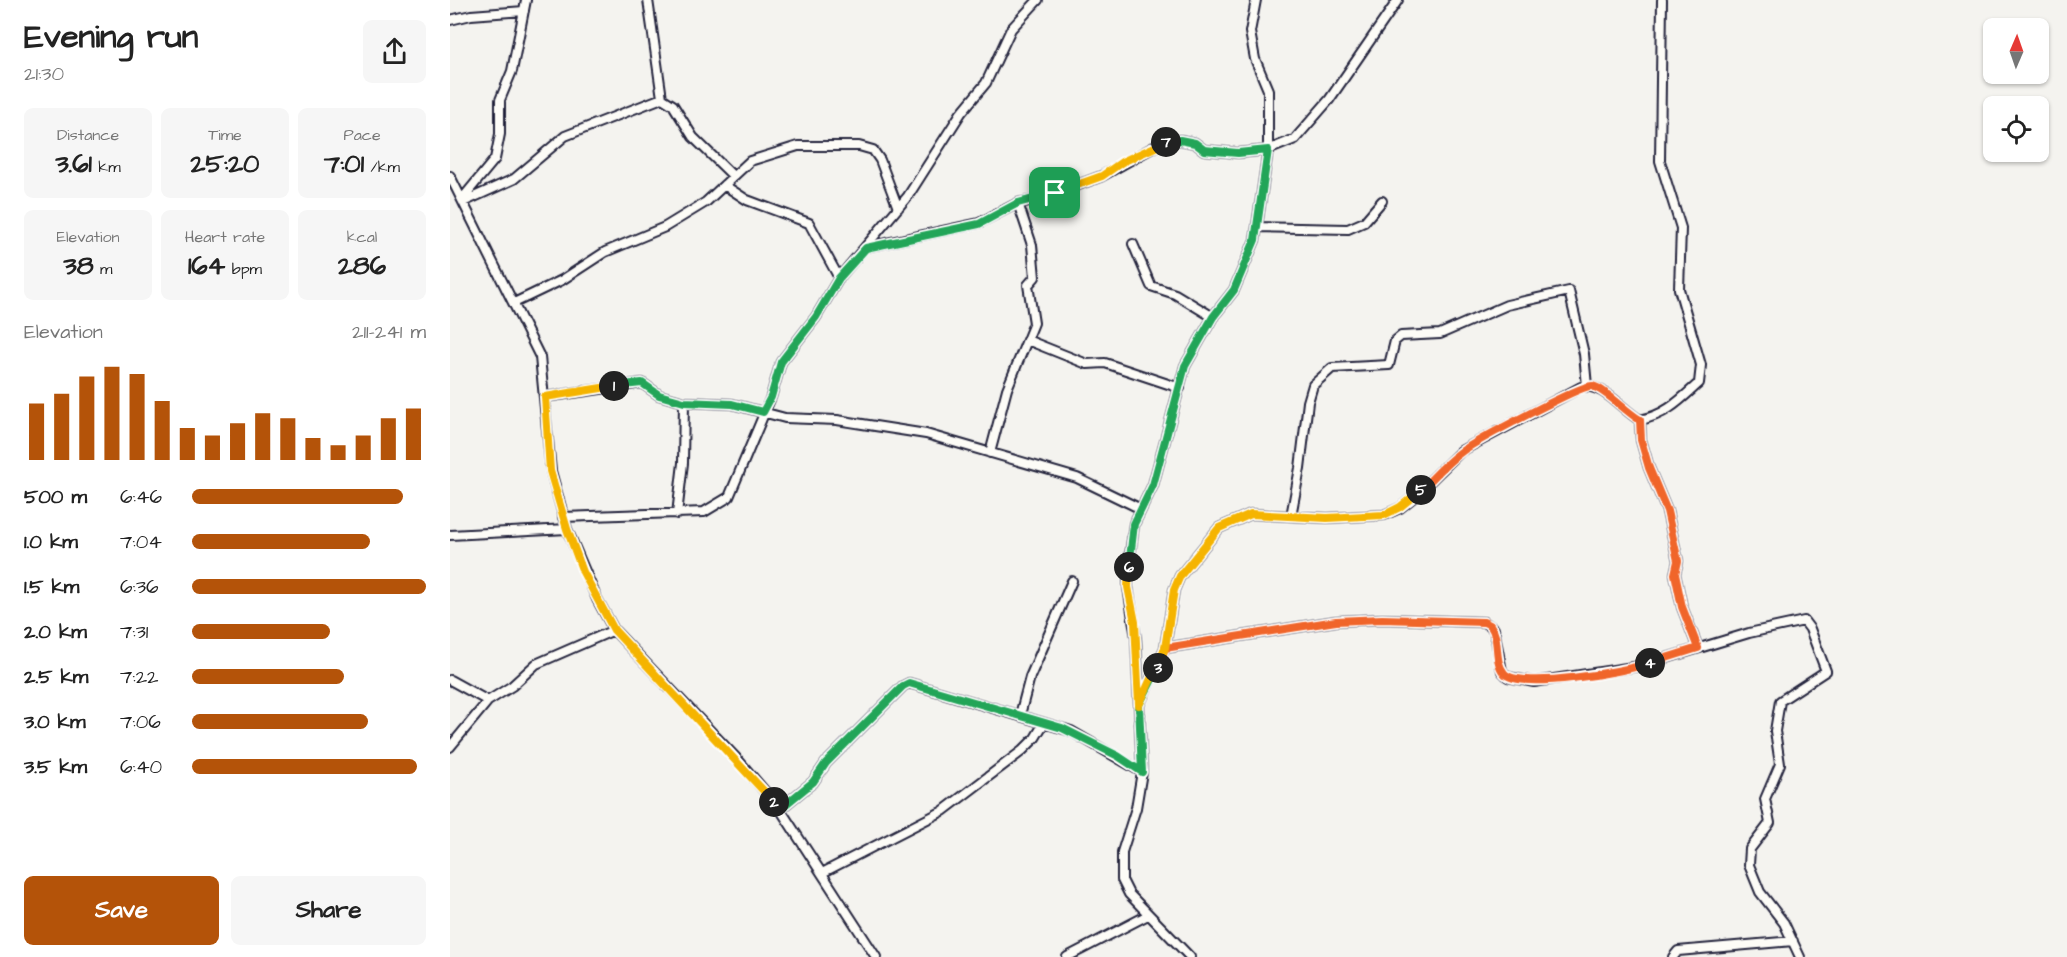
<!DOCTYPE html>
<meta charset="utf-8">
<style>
:root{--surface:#fff;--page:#f6f6f6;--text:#222;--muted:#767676;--accent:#b45309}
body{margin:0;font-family:"Architects Daughter",sans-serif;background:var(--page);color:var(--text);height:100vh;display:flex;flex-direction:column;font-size:22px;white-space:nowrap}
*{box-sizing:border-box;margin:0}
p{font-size:20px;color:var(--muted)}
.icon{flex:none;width:33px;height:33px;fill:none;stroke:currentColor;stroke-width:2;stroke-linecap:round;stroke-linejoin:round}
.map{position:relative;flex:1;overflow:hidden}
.sheet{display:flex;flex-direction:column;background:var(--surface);width:450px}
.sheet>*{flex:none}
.needle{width:39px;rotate:2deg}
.tools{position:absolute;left:1533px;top:18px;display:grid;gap:12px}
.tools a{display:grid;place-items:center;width:66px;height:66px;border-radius:9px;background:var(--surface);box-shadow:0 2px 4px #0004;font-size:30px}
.pin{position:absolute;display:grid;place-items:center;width:51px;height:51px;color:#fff;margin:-26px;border-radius:12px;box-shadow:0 3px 9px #0006}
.km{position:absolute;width:30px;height:30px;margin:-15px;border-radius:50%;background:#222;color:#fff;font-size:16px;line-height:30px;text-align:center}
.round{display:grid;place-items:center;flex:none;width:63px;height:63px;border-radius:9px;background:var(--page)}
.summary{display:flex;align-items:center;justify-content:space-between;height:102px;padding:0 24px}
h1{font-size:33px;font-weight:700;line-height:45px}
.figures{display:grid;grid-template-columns:repeat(3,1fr);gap:9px;height:102px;padding:6px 24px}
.figures div{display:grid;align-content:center;border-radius:9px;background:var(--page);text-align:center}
.figures b{font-size:26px;font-weight:700}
.figures small{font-size:16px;font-weight:400}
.figures p{font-size:16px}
.chart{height:168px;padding:12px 24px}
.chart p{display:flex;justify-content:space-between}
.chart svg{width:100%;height:108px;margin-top:6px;stroke:var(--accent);stroke-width:6}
.cta{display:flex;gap:12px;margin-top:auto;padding:12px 24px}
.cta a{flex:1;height:69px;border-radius:9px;background:var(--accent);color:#fff;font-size:24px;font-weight:700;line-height:69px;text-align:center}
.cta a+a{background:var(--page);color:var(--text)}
ul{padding:0 24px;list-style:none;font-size:20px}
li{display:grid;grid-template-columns:96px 72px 1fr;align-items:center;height:45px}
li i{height:15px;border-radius:8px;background:var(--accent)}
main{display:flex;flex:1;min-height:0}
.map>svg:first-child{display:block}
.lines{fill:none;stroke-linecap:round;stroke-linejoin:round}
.street-casing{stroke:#22223b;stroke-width:12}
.street{stroke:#fdfcf7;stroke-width:8}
.split-1-casing{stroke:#fff;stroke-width:12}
.split-2-casing{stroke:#fff;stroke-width:12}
.split-3-casing{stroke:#fff;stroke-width:12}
.split-4-casing{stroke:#fff;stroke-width:12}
.split-5-casing{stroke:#fff;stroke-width:12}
.split-6-casing{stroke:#fff;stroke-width:12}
.split-7-casing{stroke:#fff;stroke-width:12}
.split-8-casing{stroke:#fff;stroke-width:12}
.split-1{stroke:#22a559;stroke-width:8}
.split-2{stroke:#f5b400;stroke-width:8}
.split-3{stroke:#22a559;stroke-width:8}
.split-4{stroke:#f0652b;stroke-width:8}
.split-5{stroke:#f0652b;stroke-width:8}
.split-6{stroke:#f5b400;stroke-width:8}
.split-7{stroke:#22a559;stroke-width:8}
.split-8{stroke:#f5b400;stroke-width:8}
</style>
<main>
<section class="sheet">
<div class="summary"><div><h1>Evening run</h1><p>21:30</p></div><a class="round"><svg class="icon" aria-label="share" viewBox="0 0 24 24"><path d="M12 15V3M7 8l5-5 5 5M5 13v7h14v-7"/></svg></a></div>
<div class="figures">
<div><p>Distance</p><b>3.61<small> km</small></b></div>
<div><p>Time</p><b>25:20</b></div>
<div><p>Pace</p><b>7:01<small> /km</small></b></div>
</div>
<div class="figures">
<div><p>Elevation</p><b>38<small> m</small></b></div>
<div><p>Heart rate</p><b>164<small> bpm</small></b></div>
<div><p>kcal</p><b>286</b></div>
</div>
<div class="chart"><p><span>Elevation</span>211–241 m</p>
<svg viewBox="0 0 160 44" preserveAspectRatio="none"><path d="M5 44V21M15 44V17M25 44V10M35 44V6M45 44V9M55 44V20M65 44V31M75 44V34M85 44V29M95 44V25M105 44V27M115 44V35M125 44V38M135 44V34M145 44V27M155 44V23"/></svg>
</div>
<ul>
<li><b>500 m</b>6:46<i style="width:90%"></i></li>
<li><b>1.0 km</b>7:04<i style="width:76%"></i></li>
<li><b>1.5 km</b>6:36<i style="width:100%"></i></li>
<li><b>2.0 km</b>7:31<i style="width:59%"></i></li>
<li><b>2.5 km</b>7:22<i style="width:65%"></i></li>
<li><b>3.0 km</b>7:06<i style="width:75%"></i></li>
<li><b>3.5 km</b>6:40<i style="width:96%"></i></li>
</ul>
<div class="cta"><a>Save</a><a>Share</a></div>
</section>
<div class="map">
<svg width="1617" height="957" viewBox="0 0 1617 957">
<rect width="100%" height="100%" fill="#f4f3ef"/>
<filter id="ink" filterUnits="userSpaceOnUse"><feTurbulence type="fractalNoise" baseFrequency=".0167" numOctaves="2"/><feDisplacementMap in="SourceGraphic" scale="12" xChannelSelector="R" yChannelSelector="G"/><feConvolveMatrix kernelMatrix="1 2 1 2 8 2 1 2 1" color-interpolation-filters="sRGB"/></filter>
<g filter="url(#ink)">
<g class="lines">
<defs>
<path id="street" d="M198,0l14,98 11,7 20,32 40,39
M0,20l21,-5 53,-4
M0,176l90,181 11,114 16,58 30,70 17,31 125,131 41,48 96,148
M274,185l23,15 62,23 30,55
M12,199l33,-40 5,-25v-34l12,-29 14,-71
M13,202l51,-23 51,-43 97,-38
M807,227l91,2 16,-7 18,-21
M683,244l18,42 24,8 38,23
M417,247l112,-24 39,-20 22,-4 62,-23 59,-33 19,-3 15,3 9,7 34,3 30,-3 27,-11 34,-39 69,-100
M64,303l48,-23 43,-28 60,-25 41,-25 44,-41 48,-15h61l14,4 7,10 18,48
M577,340l60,24 18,-1 75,25
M95,397l97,-14 17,12 25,7 48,2 53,14 52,2 89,14 151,44 64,31
M1190,420l1,20 8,28 18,43 11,50 -3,13 7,33 16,41
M540,453l17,-64 27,-66 -6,-38 7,-8 -3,-32 -14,-42
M227,514l6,-51 1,-61
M841,516l9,-48 8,-66 5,-17 19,-17 57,-3 6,-24 6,-5 39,-2 67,-29 62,-14 15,63 3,32
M113,517l141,-5 25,-15 42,-100 10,-35 35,-45 23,-39 69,-82 53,-83 25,-30 25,-54 27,-29
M0,535l117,-6
M715,648l171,-27 46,-2 102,3 10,7 8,42 6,6 26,5 106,-16 109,-33 55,-12 6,8 16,42 -46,30 -5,30 5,33 -15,35 5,24 -20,26 -1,16 11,27 24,31 16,34
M0,680l38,21
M689,705l26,-57 9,-58 6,-14 39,-48 32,-14 76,4 57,-3 16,-7 15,-12 46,-45 120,-64c21,-5 40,22 59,33 26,-5 40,-20 59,-37l2,-18 -22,-76 2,-61 -21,-67 2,-161
M570,715l10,-38 42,-96
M0,747l38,-46 24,-15 24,-22 78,-34
M330,809l33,-27 13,-19 77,-77 6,-3 162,48 71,41
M372,873l121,-62 79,-60 13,-13 9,-15
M617,957l81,-42
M740,957l-61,-63 -7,-14v-28l14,-44 6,-36 -6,-134 -8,-51v-15l6,-48 19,-39 32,-119 28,-49 21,-27 21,-50 13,-90v-60l-13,-31 -5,-27 6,-32
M1223,957l5,-6 115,-10"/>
</defs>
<use href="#street" class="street-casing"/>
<use href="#street" class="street"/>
</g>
</g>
<g class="lines" filter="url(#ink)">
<defs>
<path id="split-1" d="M164,386l28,-3 17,12 25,7 48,2 31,8 8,-15 10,-35 35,-45 23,-39 27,-30 113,-24 39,-21 37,-10"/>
<path id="split-2" d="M164,386l-69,11 5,74 17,58 16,43 31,58 160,172"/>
<path id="split-3" d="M324,802l6,7 33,-27 13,-19 77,-77 6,-3 153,45 56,28 24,16 -3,-67 19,-37"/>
<path id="split-4" d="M708,668l7,-20 171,-27 46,-2 102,3 6,3c11,14 3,35 14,48 15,18 123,-2 146,-10"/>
<path id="split-5" d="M971,490c13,-13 25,-27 40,-38 13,-10 121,-68 131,-66 13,3 33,25 48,34l1,20 8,28 18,43 11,50 -3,13 7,33 16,41 -48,15"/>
<path id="split-6" d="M679,567l-1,20 7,35 4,83 26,-57 9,-58 6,-14 39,-48 32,-14 76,4 57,-3 16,-8 21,-17"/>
<path id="split-7" d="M679,567l5,-43 19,-39 32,-119 28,-49 21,-27 21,-50 13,-90 -30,3 -34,-3 -9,-7 -15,-3 -14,2"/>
<path id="split-8" d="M605,193l47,-17 20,-14 44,-20"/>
</defs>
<use href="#split-1" class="split-1-casing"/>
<use href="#split-2" class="split-2-casing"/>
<use href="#split-3" class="split-3-casing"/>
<use href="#split-4" class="split-4-casing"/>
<use href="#split-5" class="split-5-casing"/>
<use href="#split-6" class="split-6-casing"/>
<use href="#split-7" class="split-7-casing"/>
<use href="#split-8" class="split-8-casing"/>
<use href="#split-1" class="split-1"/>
<use href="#split-2" class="split-2"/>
<use href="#split-3" class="split-3"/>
<use href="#split-4" class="split-4"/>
<use href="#split-5" class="split-5"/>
<use href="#split-6" class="split-6"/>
<use href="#split-7" class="split-7"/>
<use href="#split-8" class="split-8"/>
</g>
</svg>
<div class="tools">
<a><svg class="needle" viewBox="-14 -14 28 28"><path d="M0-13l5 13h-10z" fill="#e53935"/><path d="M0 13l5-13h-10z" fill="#767676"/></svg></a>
<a><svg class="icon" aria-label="locate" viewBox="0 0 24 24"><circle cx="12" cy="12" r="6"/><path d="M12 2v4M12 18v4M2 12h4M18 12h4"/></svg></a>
</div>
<div class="pin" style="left:605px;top:193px;background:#1e9e55"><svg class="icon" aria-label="arrive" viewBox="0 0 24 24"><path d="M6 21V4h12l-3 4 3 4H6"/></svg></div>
<b class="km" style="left:164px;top:386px">1</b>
<b class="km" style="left:324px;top:802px">2</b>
<b class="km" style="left:708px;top:668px">3</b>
<b class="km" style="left:1200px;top:663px">4</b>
<b class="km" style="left:971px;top:490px">5</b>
<b class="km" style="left:679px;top:567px">6</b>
<b class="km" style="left:716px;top:142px">7</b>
</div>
</main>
